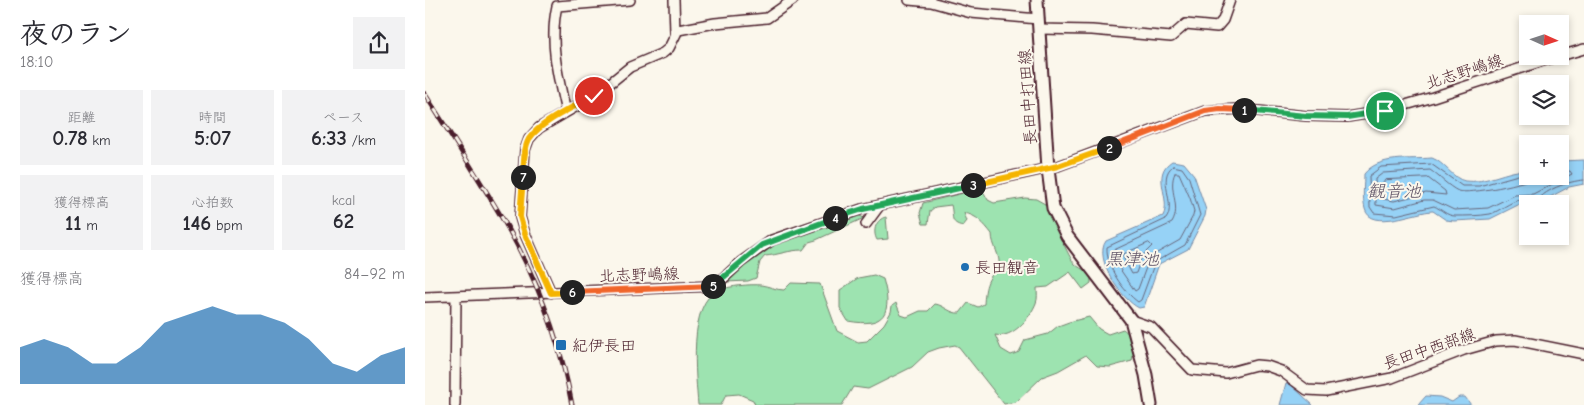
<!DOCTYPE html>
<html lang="ja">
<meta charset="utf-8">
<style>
:root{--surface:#fff;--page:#f2f2f3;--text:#2b2b33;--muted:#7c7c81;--accent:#1f6fb2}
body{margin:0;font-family:"Comic Neue","Klee One",sans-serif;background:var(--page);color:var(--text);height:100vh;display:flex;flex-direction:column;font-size:19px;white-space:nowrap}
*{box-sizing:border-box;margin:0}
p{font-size:16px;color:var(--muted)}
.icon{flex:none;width:28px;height:28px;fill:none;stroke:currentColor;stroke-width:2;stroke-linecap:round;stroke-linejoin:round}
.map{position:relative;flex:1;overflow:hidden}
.details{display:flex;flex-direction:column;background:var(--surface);width:425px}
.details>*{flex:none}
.needle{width:32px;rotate:93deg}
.tools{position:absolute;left:1094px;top:15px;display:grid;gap:10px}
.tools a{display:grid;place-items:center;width:50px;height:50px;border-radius:0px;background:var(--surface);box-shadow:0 2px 8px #0003;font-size:25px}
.pin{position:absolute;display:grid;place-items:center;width:42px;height:42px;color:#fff;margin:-21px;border:2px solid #fff;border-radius:50%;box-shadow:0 1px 5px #0007}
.km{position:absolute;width:25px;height:25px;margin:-12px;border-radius:50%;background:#222;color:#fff;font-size:14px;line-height:25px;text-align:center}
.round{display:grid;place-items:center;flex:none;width:52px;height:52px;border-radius:0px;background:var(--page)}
.head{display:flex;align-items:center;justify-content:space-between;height:85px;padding:0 20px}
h1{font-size:28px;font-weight:800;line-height:38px}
.stats{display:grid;grid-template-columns:repeat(3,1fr);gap:8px;height:85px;padding:5px 20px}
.stats div{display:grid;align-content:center;border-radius:0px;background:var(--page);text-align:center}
.stats b{font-size:21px;font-weight:800}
.stats small{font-size:14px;font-weight:400}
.stats p{font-size:14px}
.chart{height:140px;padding:10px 20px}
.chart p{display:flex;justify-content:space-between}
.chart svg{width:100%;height:90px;margin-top:5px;fill:var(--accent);opacity:.7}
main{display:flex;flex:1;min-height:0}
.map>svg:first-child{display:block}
.green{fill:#9de3b0;stroke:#74816e}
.water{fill:#96d2f6;stroke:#788aa5}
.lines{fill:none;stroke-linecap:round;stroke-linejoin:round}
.shore{stroke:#68677c;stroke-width:1}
.street-casing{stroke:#4a1f2b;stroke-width:12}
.secondary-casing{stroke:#4a1f2b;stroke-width:15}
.street{stroke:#fbf7ec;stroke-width:9}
.secondary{stroke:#fbf7ec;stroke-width:11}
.rail-casing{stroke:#4a1f2b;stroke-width:5}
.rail{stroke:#fbf7ec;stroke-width:3;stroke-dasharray:9;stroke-linecap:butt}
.split-1-casing{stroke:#fff;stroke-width:10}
.split-2-casing{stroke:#fff;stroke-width:10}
.split-3-casing{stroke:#fff;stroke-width:10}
.split-4-casing{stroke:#fff;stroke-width:10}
.split-5-casing{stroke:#fff;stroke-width:10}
.split-6-casing{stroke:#fff;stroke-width:10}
.split-7-casing{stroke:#fff;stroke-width:10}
.split-8-casing{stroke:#fff;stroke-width:10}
.split-1{stroke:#22a559;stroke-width:6}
.split-2{stroke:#f0652b;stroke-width:6}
.split-3{stroke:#f5b400;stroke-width:6}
.split-4{stroke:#22a559;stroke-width:6}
.split-5{stroke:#22a559;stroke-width:6}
.split-6{stroke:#f0652b;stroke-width:6}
.split-7{stroke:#f5b400;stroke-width:6}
.split-8{stroke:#f5b400;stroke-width:6}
.poi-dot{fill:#1f6fb2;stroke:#fbf7ec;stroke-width:2}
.labels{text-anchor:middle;stroke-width:4;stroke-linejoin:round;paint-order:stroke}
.street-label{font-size:16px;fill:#4a1f2b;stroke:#fbf7ec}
.poi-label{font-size:16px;fill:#4a1f2b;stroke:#fbf7ec;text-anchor:start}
.water-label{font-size:18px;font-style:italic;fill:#615568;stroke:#fbf7ec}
</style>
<main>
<section class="details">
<div class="head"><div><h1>夜のラン</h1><p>18:10</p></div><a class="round"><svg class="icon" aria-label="share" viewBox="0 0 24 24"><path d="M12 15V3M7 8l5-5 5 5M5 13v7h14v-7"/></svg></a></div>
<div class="stats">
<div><p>距離</p><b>0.78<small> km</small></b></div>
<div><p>時間</p><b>5:07</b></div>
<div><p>ペース</p><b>6:33<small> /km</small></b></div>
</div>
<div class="stats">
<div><p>獲得標高</p><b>11<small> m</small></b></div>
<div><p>心拍数</p><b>146<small> bpm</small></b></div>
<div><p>kcal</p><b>62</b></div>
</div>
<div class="chart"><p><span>獲得標高</span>84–92 m</p>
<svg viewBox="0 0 160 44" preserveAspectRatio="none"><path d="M0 44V26L10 22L20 26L30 34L40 34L50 26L60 14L70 10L80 6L90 10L100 10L110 14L120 22L130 34L140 38L150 30L160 26V44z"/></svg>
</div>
</section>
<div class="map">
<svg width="1159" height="405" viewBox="0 0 1159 405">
<rect width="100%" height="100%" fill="#fbf7ec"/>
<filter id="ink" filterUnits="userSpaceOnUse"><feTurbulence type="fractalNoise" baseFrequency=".02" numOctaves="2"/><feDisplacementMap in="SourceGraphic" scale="10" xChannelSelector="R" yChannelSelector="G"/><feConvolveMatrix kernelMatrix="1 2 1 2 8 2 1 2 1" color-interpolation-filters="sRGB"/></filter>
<g filter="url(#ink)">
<path class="green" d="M546,191h12l5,9 6,3 31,-5 11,1 9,5c6,11 24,55 30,60 7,7 17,6 16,19l-8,6 -13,-17 -22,15 -11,1c0,4 1,11 -1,15 -6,15 -23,36 -41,32l6,14 10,6 8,-3 6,-12 23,-6 10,-8 11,-4 20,-5 10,12 9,5 15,-5c12,9 12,18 9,32l-22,6 -13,-1 -11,-11 -28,16 -16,6 -26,25 -12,2 -45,-57 -4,-2 -16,3 -11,4 -16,15 -44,22 -15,-2 -11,18h-87l-2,-5 -14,-6 -13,1 -5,10h-23c-2,-27 -11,-104 21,-115 12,-4 30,-6 42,-5 8,1 15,5 23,5l7,-7 29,1 17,47 21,11 9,-1 17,-17 7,-12 1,-6 4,-3 5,12 6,2 13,-6h8l7,-7c9,1 15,10 25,9l8,-10 10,4 6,-3c1,-15 2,-26 15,-36 2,-13 -7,-22 -7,-34 -8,-10 -15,-19 -28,-21l3,8 -4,5c-14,-3 -9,-9 -12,-21l-16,2 -5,4 -2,13h-5l-3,-11 3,-10z
M433,215l6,3 -48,22 -7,2 -6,8c-14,0 -25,5 -38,6l-5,6 -4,16 -8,3 -22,1 11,-12 35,-26z
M461,217l2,22 -11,1c-5,-9 -1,-21 9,-23z
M449,275l9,4c10,34 2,49 -35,42l-8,-13v-18l18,-12z"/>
<path class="water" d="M1007,158c12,4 21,21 33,23 21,3 41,-11 62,-11v6h33v-15l24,-1v24l-15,3 -32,17 -19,1 -28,14 -36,2 -8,-1 -13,-9c-16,0 -62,21 -68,-2 -3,-11 -1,-24 -1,-35 15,-19 46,-14 68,-16z
M747,161l12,2 10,12 12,35 -1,6 -17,33 -29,15 -15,43 -5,1c-17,-8 -46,-49 -33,-67l57,-25c9,-18 -13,-41 9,-55z
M861,383l4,1 23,21h-33z
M1001,396l14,1 12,5 7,-5h6l6,8h-53z"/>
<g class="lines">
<path class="shore" d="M748,166l9,2 7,10 11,37 -15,30 -30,17 -14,38 -3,2c-15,-11 -32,-35 -31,-55l59,-28c11,-15 -10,-41 7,-53z
M750,173h4l11,25 4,13 -1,5 -13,24 -30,17 -12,32 -3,2 -20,-29 -1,-12 58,-27c10,-17 -5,-34 3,-50z
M1102,175h-9l-39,11h-17l-31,-22 -50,3 -12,9 1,31 4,6 22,2 38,-9c7,3 13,10 21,10 11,0 24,0 35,-2 12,-3 30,-23 43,-10
M1111,176c-6,7 -68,19 -78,15 -10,-5 -19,-15 -28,-21l-47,3 -8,6 1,26 19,3 29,-8h9l21,10 34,-2 27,-13 18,-1 39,-20 -2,-3 -10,1
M1003,178l17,13 1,4 -20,-2 -32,8 -11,-2v-16l2,-3z
M1110,204c7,-14 34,-23 49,-24
M724,243l3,3 -10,10 -6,17 -4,1 -10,-19z"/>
<defs>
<path id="street" d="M249,0l1,33
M484,0l22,2 40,11 67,6
M614,29l53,1 79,7 15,-13 31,3 6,-7 7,-20
M1135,56l24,-7
M141,112c-8,-34 -17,-72 -9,-106l73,-6
M441,224l14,-19
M126,293l-26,-59 -5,-17 5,-67 4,-11 10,-11 55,-32 36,-29 33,-14 6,-5 9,-18 37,-7 52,-5 26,-18
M0,297l290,-11 26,-24 31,-22 90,-31 196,-43 147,-55 34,-2 67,7 41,1 38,-6 48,-14 125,-41
M706,320l20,7 41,43 34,3 30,-8 11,1 14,5 26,19 19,1 66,-13 72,-28 32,-9 19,-1 69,14
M30,405l1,-109"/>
<path id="secondary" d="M612,0l11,169 5,39 14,28 64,84 15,55 5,30"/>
</defs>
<use href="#street" class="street-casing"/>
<use href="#secondary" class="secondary-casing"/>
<use href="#street" class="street"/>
<use href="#secondary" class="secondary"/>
<defs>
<path id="rail" d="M0,94c28,45 58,90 84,136 30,54 52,115 63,175"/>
</defs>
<use href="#rail" class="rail-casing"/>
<use href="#rail" class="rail"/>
</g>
</g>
<g class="lines" filter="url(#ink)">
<defs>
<path id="split-1" d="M819,110l62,6 41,1 38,-6"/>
<path id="split-2" d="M684,148l96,-37 15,-2 24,1"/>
<path id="split-3" d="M548,185l85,-19 51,-18"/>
<path id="split-4" d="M410,218l28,-9 110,-24"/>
<path id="split-5" d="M288,286l49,-41 73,-27"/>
<path id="split-6" d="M147,292l141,-6"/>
<path id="split-7" d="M98,177l-3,40 5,17 26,59 21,-1"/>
<path id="split-8" d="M98,177c1,-12 0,-27 6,-38 12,-18 47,-33 65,-43"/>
</defs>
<use href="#split-1" class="split-1-casing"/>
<use href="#split-2" class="split-2-casing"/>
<use href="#split-3" class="split-3-casing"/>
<use href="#split-4" class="split-4-casing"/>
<use href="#split-5" class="split-5-casing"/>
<use href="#split-6" class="split-6-casing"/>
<use href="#split-7" class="split-7-casing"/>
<use href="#split-8" class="split-8-casing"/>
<use href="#split-1" class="split-1"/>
<use href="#split-2" class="split-2"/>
<use href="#split-3" class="split-3"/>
<use href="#split-4" class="split-4"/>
<use href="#split-5" class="split-5"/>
<use href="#split-6" class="split-6"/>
<use href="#split-7" class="split-7"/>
<use href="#split-8" class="split-8"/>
</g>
<g class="poi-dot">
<circle cx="540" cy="267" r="5"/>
<rect x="130" y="339" width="12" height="12" rx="2.5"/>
</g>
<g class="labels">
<g class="street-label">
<text transform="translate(1039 71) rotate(-18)" y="6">北志野嶋線</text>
<text transform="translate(602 97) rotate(-94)" y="6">長田中打田線</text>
<text transform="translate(214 274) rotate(-2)" y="6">北志野嶋線</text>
<text transform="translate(1004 348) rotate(-19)" y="6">長田中西部線</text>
</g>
<g class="poi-label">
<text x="550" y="273">長田観音</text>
<text x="147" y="351">紀伊長田</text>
</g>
<g class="water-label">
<text x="969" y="197">観音池</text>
<text x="707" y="265">黒津池</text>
</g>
</g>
</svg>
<div class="tools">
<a><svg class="needle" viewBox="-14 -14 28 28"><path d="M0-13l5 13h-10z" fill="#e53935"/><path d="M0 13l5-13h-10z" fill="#7c7c81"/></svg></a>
<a><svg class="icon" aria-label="layers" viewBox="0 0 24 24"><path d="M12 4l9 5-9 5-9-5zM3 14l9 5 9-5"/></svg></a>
<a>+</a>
<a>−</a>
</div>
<div class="pin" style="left:960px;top:111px;background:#1e9e55"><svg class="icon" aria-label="arrive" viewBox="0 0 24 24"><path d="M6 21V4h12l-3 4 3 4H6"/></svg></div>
<div class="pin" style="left:169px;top:96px;background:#d93025"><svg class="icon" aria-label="check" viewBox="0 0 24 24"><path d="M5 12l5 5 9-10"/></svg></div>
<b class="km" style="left:819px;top:110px">1</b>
<b class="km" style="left:684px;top:148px">2</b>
<b class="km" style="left:548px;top:185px">3</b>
<b class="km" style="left:410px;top:218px">4</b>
<b class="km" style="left:288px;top:286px">5</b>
<b class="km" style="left:147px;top:292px">6</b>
<b class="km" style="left:98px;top:177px">7</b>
</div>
</main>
